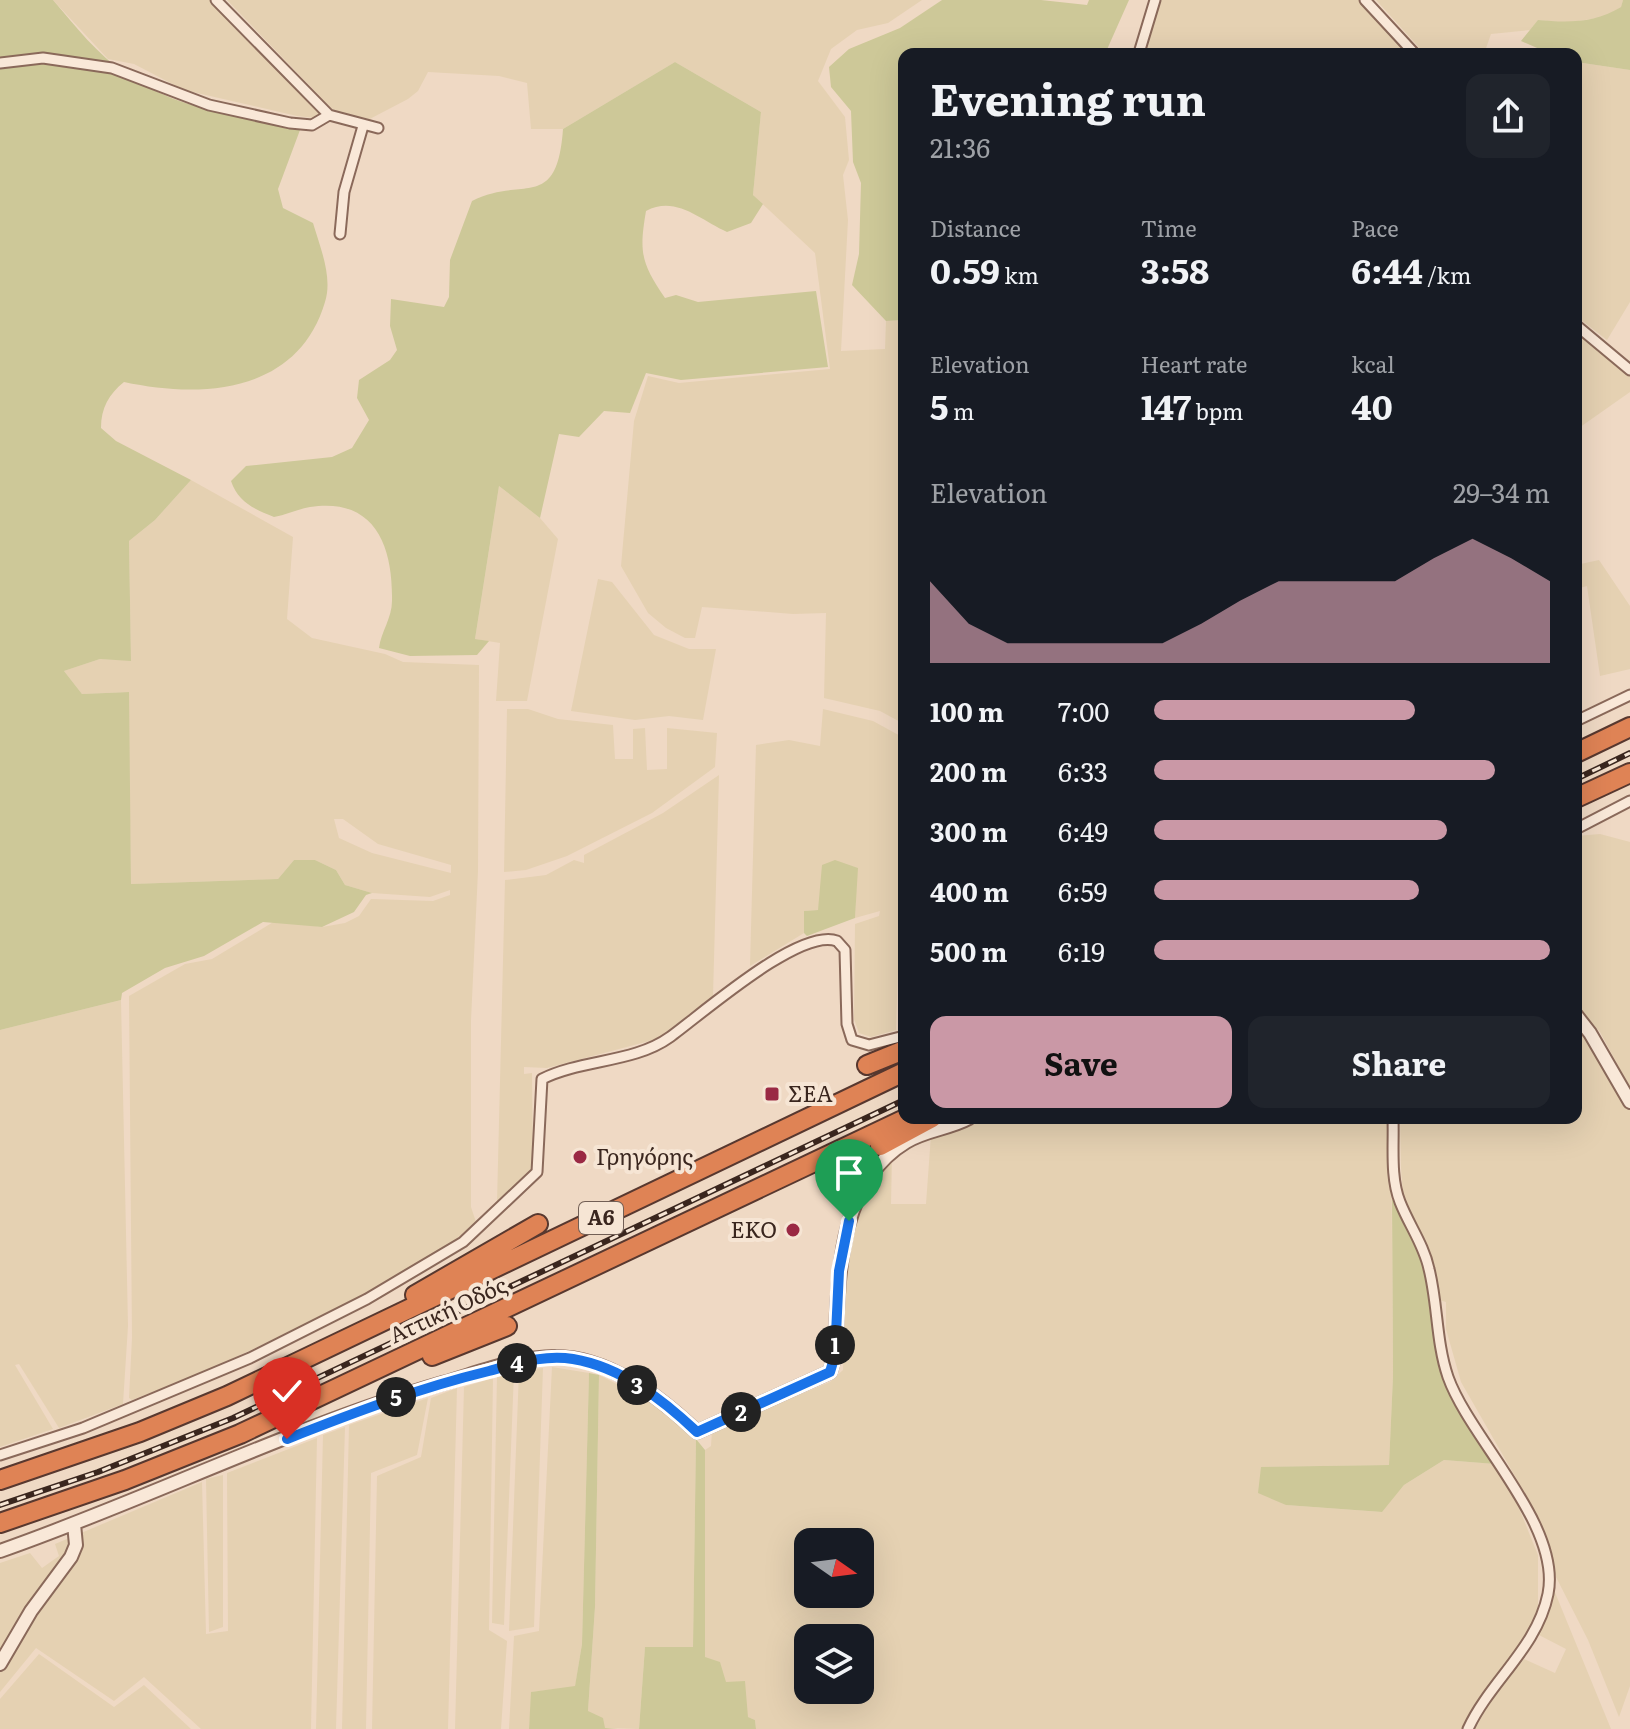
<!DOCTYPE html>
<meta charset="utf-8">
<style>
:root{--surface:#171b24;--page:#20242c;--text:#f1f3f6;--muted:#9ea1a6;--accent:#ca98a6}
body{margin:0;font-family:Literata,serif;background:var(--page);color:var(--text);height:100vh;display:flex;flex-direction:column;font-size:30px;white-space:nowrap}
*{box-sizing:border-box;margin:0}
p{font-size:26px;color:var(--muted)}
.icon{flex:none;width:44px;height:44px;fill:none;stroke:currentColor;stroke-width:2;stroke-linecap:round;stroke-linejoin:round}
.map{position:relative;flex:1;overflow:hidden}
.drawer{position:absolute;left:898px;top:48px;width:684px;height:1076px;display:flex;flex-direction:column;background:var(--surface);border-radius:16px;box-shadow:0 8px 32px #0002}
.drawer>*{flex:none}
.needle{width:52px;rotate:104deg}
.tools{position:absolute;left:794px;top:1528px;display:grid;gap:16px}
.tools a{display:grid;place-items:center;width:80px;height:80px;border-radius:16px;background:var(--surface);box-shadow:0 8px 32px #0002;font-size:40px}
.pin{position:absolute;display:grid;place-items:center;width:68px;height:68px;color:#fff;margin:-82px -34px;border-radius:50% 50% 50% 0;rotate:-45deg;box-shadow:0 0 8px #0007}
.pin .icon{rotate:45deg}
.km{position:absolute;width:40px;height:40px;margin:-20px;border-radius:50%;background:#222;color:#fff;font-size:22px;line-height:40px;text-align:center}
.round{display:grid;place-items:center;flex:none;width:84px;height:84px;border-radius:16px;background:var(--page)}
.headline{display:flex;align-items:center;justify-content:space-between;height:136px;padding:0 32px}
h1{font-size:44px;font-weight:700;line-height:60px}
.stats{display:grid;grid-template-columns:repeat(3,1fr);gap:12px;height:136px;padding:8px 32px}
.stats div{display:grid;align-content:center}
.stats b{font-size:34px;font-weight:700}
.stats small{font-size:22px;font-weight:400}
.stats p{font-size:22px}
.chart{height:224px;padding:16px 32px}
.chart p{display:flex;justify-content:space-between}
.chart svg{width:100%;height:144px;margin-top:8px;fill:var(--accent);opacity:.7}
.cta{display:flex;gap:16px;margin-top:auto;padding:16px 32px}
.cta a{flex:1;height:92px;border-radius:16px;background:var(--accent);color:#111;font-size:32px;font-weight:700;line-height:92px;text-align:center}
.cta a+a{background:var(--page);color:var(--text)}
ul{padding:0 32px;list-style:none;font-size:26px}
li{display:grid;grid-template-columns:128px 96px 1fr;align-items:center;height:60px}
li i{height:20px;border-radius:10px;background:var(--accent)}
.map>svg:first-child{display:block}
.farmland{fill:#e5d1b2;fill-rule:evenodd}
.green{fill:#cdc898}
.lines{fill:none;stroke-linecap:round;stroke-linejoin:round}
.minor-casing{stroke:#8a695a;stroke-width:13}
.tertiary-casing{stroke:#8a695a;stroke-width:16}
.motorway-casing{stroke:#58382f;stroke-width:22}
.minor{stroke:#f9e8d8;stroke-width:9}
.tertiary{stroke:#f9e8d8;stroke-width:12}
.motorway{stroke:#df8355;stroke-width:18}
.rail-casing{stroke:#3a261e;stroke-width:6}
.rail{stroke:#f6e5d4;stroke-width:3;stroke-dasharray:9;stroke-linecap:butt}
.route-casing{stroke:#fff;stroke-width:16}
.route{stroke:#1a73e8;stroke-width:10}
.poi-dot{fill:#9a2944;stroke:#f6e5d4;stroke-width:3}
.labels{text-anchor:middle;stroke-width:8;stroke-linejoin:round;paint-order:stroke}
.shield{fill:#f6e5d4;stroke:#725f55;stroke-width:2}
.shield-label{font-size:20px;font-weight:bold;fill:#3a261e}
.poi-label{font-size:22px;fill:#3a261e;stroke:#f6e5d4;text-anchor:start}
.street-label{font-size:22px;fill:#3a261e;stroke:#f6e5d4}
</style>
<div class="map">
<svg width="1630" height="1729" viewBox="0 0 1630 1729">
<rect width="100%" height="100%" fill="#efd9c4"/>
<path class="farmland" d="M53,0h159l109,113 -6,5 -18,-2 -113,-26 -50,-26 -26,-5z
M227,0h695l-34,23 -31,7 -26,19 -13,32 27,36 4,43 -6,15 5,45 -7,131 44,-2 1,-28 18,-1v404l-24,-13 -56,-13 2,-85 -33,1 -91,-7 -7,31h-10l-19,-10 -18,-15 -27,-47 13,-145 14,-45 31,7 151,-14 -15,-116 -62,-58 8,-83 -86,-50 -112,67h-32l-4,-46 -28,-7 -71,-4 -10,19 -10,8 -44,23 -32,-13z
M1159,0h201l47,54h-266z
M1376,0h247l-2,7 -16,10 -40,6 -26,-3 -9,10 -39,4 -7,20h-59z
M1576,62l54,8v232l-23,38 -31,-24z
M1576,331l54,44v17l-54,38z
M191,480l102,57 -6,82 25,19 73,16 18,8 76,3 -1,206 -7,149v187l5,15 -30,26 -89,53 -158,73 -67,26 -3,-2 3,-60 -3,-342 56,-32 27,-5 63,-38 47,6 23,-4 14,-7 12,-17 62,2 17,-6v-5l-20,7 -58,-4 -27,-8 -9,-15 -21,-10h-21l-16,19 -147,5 -3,-192 -46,2 -18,-23 36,-12 31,1 -2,-119 26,-21zM334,819h9l35,25 73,21v8l-79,-20 -33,-15z
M499,486l41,32 18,21 -31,162h-31l4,-58 -25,-4z
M1599,560l31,46v63l-30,7 -13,-90 -11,3v-24z
M598,579l14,3 42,53 35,14h27l-13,71 -34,-4 -34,4 -64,-9z
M507,709h21l30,10 55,6 2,34h18v-30l12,-1 2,42 20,-1v-41l50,5 -2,34 -63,46 -85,43 -41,14 -22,2z
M823,709l50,12 31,17v169l-4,1 -4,122 -25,7 -12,-4 -5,-14 1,-95 24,-8 1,-5 -25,7 2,-50 -22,-7 -17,49 -14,1v22l-54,33 6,-221 33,-5 31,6z
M719,775l-6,221 -56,43 -110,29 -23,-1v7l8,-1 1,94 -36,36 8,-323 41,-5 28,-15 10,3v-8l79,-42z
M1600,834l30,8v246l-30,-56 -24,-27v-169z
M121,1000l7,326 -5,78 -64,24 -40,-64 -4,1 38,64 -53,18v-417z
M1576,1028l10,5 44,73v580l-11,31 -31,-77 -32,-63 -32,-85 -63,-110 -15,-53v-27l-7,-2 -4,-31 -32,-73 -2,-28 -1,-50h176z
M979,1118h412l2,258 -4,89 -128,2 25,38 95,7 23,-27 40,-25 51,4 17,27 26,64v57l-7,18 -54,73 -13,26h-708l-1,-9 -7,-3 -43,-60v-207l6,-4 1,-15 118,-49 13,-12 4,-125 29,-70 16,-19 -1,48h35l5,-69zM808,1542h52v52h-52zM808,1638h52v52h-52z
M552,1367l37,6 -7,271 -7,43 -43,5 -3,37h-20l5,-93 25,-5z
M543,1368l-9,259 -25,4 10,-260z
M514,1372l-10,253 -12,-2 5,-246z
M599,1375l49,25 48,39 -3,209 -48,-1 -6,82 -34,-1 -17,-17 7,-104z
M493,1378l-4,252 18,11 -6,88h-46l9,-342z
M457,1388l-9,341h-76l5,-253 44,-19 10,-59z
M428,1398l-11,57 -46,18 -5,256h-24l7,-304z
M345,1427l-9,302h-20l7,-294z
M317,1438l-6,291h-110l-57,-52 -30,24 -78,-53 -36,44v-129l30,-10 12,15 17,-12 -4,-12 147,-62 4,152 22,-3 -1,-158z
M223,1475v152l-14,5 -3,-153z
M1554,1590l57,139h-136l22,-39 27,-31 31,14 11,-24 -29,-15z
M39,1654l75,53 30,-22 47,44h-191v-30z"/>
<path class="green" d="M0,0h53c22,26 45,55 73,74 49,35 117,43 174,56l-22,59 5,19 30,15c7,24 20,54 12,79 -27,91 -122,97 -201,80 -15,12 -23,26 -23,46l15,13 75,39 -36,40 -26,21 2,120 -31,-2 -36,12 18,23 47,-2 2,192 147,-5 16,-19h21l21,10 9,15 27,8 -6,2 -12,17 -32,15 -59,-5 -59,34 -39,12 -43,25 -1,7 -121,30z
M942,0h99l46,5 2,-5h40l-24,54h-201v266l-18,1 -34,-36 7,-31 2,-71 -8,-21 -2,-51 -20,-24 -2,-20 20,-18 51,-21z
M1623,0h7v70l-54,-8v-8h-25l-30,-13 17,-21c30,3 57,3 83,-13z
M675,62l86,50 -8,83 10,9 -12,19 -24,9c-27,-12 -51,-37 -81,-21 -7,41 -5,52 19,87l11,-3 22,7 118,-11 12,76 -147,13 -35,-7 -16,40 -26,-2 -25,26 -20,-3 -19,84 -41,-32 -24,153 14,2 -12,14 -67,1 -31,-8c2,-16 13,-30 13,-47 1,-55 -17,-104 -82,-94 -12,2 -24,8 -36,10 -20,-8 -36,-15 -43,-36l15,-15 86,-9 20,-9 17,-28 -12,-22 2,-18 31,-20 7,-10 -7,-24 1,-27 53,8 5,-10 1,-37 22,-59c51,-26 85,12 91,-72z
M835,860l23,8 -3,50 -48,18 -3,-3v-22l14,-1 4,-45z
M1392,1199l29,56 29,140 45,69 -51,-4 -40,25 -22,27 -96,-7 -28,-12 3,-26 128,-2 4,-89z
M589,1373l10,2 -4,232 -7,104 15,7 2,10 13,1h-89l2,-37 44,-6 7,-42z
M696,1439l9,11v207l15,5 6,20 19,-1 3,36 7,3 1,9h-117l6,-82h48z"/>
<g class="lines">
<defs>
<path id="minor" d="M216,0l113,115 49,13
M1365,0l50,54
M1139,53l16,-53
M0,63l43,-5 69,10 97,37 81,18 22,2 17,-10
M340,234l4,-42 19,-66
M1576,325l54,45
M1576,721l54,-26
M1576,829l54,-28
M1393,1118c1,27 -3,59 7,84 9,23 24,43 29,67 9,36 7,73 19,108 22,62 114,148 100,217 -11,54 -58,87 -80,135
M0,1455l83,-27 167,-70 117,-59 96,-57 74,-70 5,-93c40,-20 92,-16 128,-42 32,-23 130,-110 167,-96l8,9 2,74 5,16 17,5 35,-9"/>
<path id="tertiary" d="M1576,1015l14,18 40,69
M0,1551c149,-52 291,-124 443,-168 35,-10 75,-26 112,-26 54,0 105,40 142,75l133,-60 5,-17c4,-73 0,-170 71,-213 19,-12 43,-13 63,-24
M0,1664l31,-53 40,-54 5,-12 -2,-21"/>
<path id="motorway" d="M1576,753l54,-26
M1576,798l54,-25
M867,1065l37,-15
M880,1146l52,-28
M415,1295l123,-71
M432,1356l75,-30
M0,1480l140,-48 87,-36 677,-324
M0,1523l125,-43 115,-46 667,-316"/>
</defs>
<use href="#minor" class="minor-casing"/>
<use href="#tertiary" class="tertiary-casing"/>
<use href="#motorway" class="motorway-casing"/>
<use href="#minor" class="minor"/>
<use href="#tertiary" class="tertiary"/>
<use href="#motorway" class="motorway"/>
<defs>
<path id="rail" d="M1576,779l54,-26
M0,1505l98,-33 135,-54 671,-318"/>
</defs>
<use href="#rail" class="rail-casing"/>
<use href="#rail" class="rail"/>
</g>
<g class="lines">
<defs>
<path id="route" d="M287,1439c66,-26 132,-51 202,-68 27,-7 55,-17 84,-12 48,8 89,40 124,73l133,-60 5,-17 4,-84 10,-50"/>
</defs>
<use href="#route" class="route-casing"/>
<use href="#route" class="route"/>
</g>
<g class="poi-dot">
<rect x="764" y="1086" width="16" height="16" rx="4"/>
<circle cx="580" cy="1157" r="8"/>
<circle cx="793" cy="1230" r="8"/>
</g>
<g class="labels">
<rect class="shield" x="579" y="1202" width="44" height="32" rx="6"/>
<g class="shield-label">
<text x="601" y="1225">Α6</text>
</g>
<g class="poi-label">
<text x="788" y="1102">ΣΕΑ</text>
<text x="596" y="1165">Γρηγόρης</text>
<text x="777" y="1238" text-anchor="end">EKO</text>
</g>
<g class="street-label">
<text transform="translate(448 1310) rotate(-25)" y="8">Αττική Οδός</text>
</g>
</g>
</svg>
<div class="tools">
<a><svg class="needle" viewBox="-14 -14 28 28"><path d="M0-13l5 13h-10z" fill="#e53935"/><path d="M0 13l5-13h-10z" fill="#9ea1a6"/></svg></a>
<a><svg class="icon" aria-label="layers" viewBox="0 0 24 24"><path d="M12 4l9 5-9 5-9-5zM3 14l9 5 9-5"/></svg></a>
</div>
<div class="pin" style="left:849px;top:1221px;background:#1e9e55"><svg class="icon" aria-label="arrive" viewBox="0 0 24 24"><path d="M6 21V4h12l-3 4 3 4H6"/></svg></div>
<div class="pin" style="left:287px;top:1439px;background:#d93025"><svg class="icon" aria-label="check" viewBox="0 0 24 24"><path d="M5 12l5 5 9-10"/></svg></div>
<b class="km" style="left:835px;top:1345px">1</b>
<b class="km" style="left:741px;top:1412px">2</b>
<b class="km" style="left:637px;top:1385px">3</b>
<b class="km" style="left:517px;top:1363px">4</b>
<b class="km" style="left:396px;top:1397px">5</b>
<section class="drawer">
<div class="headline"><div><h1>Evening run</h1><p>21:36</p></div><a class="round"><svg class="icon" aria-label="share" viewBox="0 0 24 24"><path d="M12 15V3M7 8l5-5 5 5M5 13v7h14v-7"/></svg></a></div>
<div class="stats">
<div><p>Distance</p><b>0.59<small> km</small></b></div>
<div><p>Time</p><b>3:58</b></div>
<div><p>Pace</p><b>6:44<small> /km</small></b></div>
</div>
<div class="stats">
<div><p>Elevation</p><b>5<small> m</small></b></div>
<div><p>Heart rate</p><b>147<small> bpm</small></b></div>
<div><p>kcal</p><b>40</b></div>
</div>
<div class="chart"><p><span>Elevation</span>29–34 m</p>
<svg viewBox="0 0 160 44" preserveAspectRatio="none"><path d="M0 44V19L10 32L20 38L30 38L40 38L50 38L60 38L70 32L80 25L90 19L100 19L110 19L120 19L130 12L140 6L150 12L160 19V44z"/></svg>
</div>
<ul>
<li><b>100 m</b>7:00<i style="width:66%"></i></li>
<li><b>200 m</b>6:33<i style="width:86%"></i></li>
<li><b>300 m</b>6:49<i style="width:74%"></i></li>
<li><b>400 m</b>6:59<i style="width:67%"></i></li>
<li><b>500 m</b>6:19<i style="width:100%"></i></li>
</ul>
<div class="cta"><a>Save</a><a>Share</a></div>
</section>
</div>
